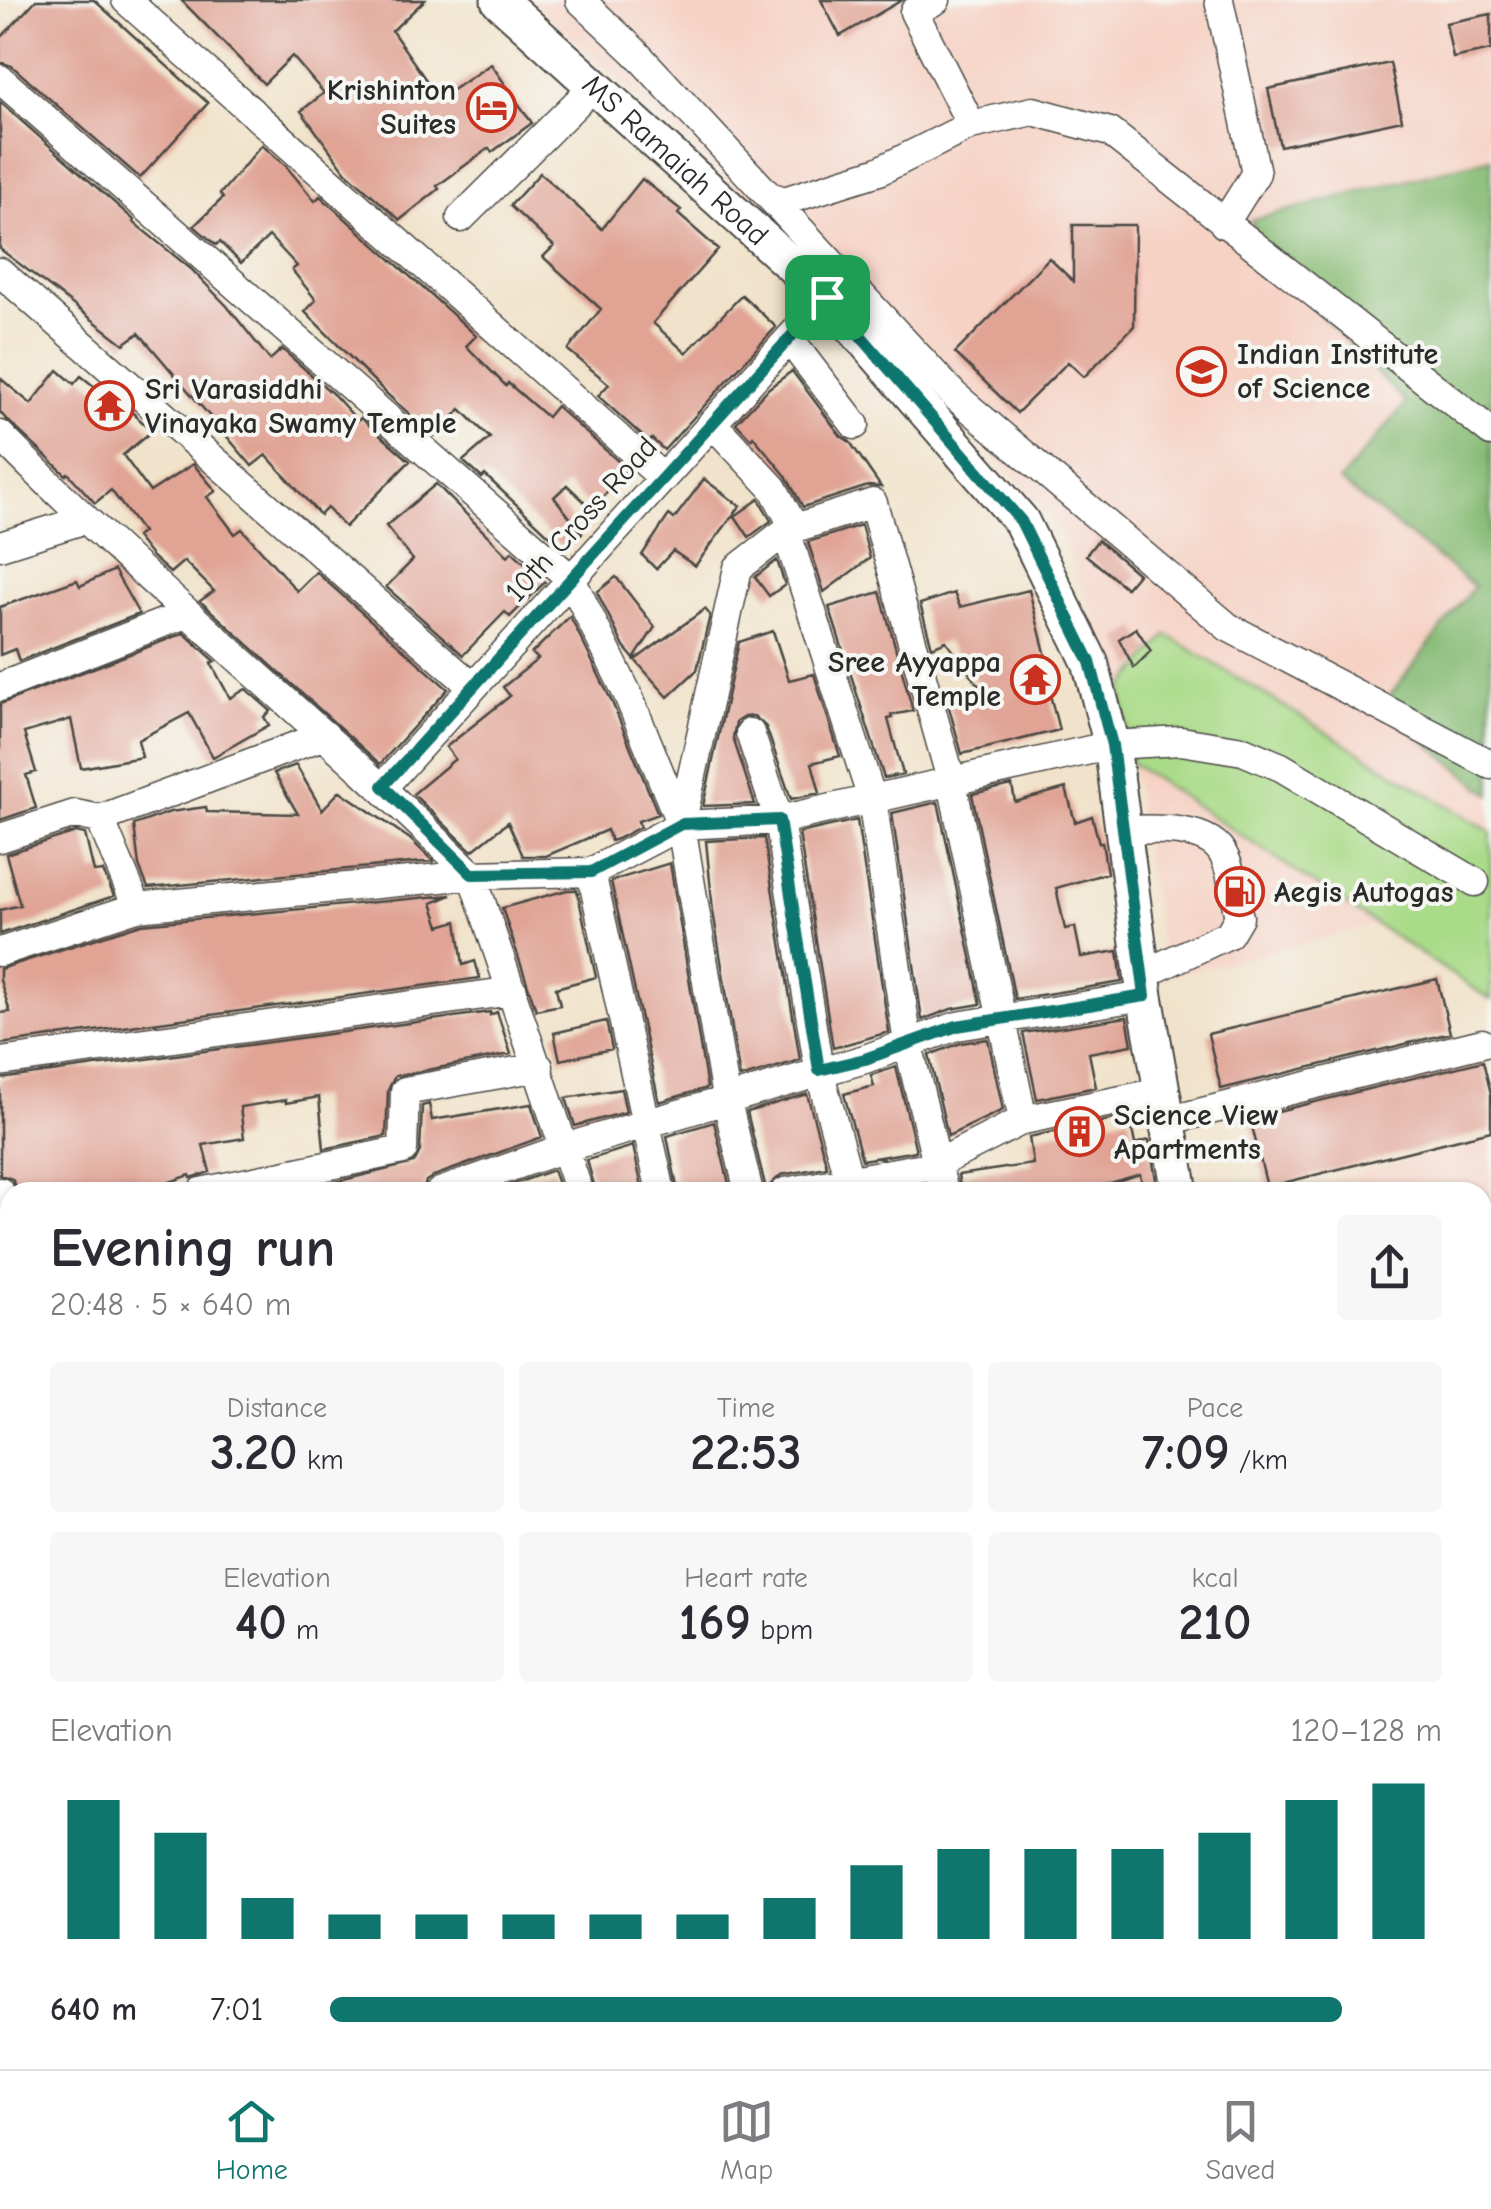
<!DOCTYPE html>
<meta charset="utf-8">
<style>
:root{--surface:#fff;--page:#f7f7f7;--text:#2b2b33;--muted:#7c7c81;--line:#e1e1e2;--accent:#0f766e}
body{margin:0;font-family:"Comic Neue",sans-serif;background:var(--page);color:var(--text);height:100vh;display:flex;flex-direction:column;font-size:38px;white-space:nowrap}
*{box-sizing:border-box;margin:0}
p{font-size:32px;color:var(--muted)}
.icon{flex:none;width:55px;height:55px;fill:none;stroke:currentColor;stroke-width:2;stroke-linecap:round;stroke-linejoin:round}
.map{position:relative;flex:1;overflow:hidden}
.panel{position:absolute;left:0px;top:1182px;width:1492px;height:888px;display:flex;flex-direction:column;background:var(--surface);border-radius:30px 30px 0 0;box-shadow:0 2px 8px #0004}
.panel>*{flex:none}
.pin{position:absolute;display:grid;place-items:center;width:85px;height:85px;color:#fff;margin:-42px;border-radius:20px;box-shadow:0 5px 15px #0006}
.round{display:grid;place-items:center;flex:none;width:105px;height:105px;border-radius:10px;background:var(--page)}
.headline{display:flex;align-items:center;justify-content:space-between;height:170px;padding:0 50px}
h1{font-size:55px;font-weight:800;line-height:75px}
.stats{display:grid;grid-template-columns:repeat(3,1fr);gap:15px;height:170px;padding:10px 50px}
.stats div{display:grid;align-content:center;border-radius:10px;background:var(--page);text-align:center}
.stats b{font-size:50px;font-weight:800}
.stats small{font-size:28px;font-weight:400}
.stats p{font-size:28px}
.chart{height:280px;padding:20px 50px}
.chart p{display:flex;justify-content:space-between}
.chart svg{width:100%;height:180px;margin-top:10px;stroke:var(--accent);stroke-width:6}
ul{padding:0 50px;list-style:none;font-size:32px}
li{display:grid;grid-template-columns:160px 120px 1fr;align-items:center;height:75px}
li i{height:25px;border-radius:12px;background:var(--accent)}
.tabs{display:flex;justify-content:space-around;align-items:center;height:140px;border-top:2px solid var(--line);background:var(--surface);font-size:28px;color:var(--muted)}
.tabs a{display:grid;justify-items:center;gap:5px}
.tabs .on{color:var(--accent)}
.map>svg:first-child{display:block}
.built{fill:#f6d2c4}
.green{fill:#aadb89;stroke:#6a835a;stroke-width:2.5}
.forest{fill:#87bb75;stroke:#597350;stroke-width:2.5}
.building{fill:#e0a394}
.lines{fill:none;stroke-linecap:round;stroke-linejoin:round}
.minor-casing{stroke:#494743;stroke-width:31}
.major-casing{stroke:#494743;stroke-width:39}
.path{stroke:#494743;stroke-width:5;stroke-dasharray:2.5 8;stroke-linecap:butt}
.minor{stroke:#fff;stroke-width:28}
.major{stroke:#fff;stroke-width:35}
.route-casing{stroke:#fff;stroke-width:20}
.route{stroke:#0f766e;stroke-width:12}
.labels{text-anchor:middle;stroke-width:8;stroke-linejoin:round;paint-order:stroke}
.poi-label{font-size:30px;font-weight:bold;fill:#2b2b2b;stroke:#f6f6f2;text-anchor:start}
.street-label{font-size:30px;fill:#2b2b2b;stroke:#f6f6f2}
</style>
<div class="map">
<svg width="1491" height="2069" viewBox="0 0 1491 2069">
<rect width="100%" height="100%" fill="#f6f6f2"/>
<filter id="ink" filterUnits="userSpaceOnUse"><feTurbulence type="fractalNoise" baseFrequency=".01" numOctaves="2"/><feDisplacementMap in="SourceGraphic" scale="20" xChannelSelector="R" yChannelSelector="G"/><feConvolveMatrix kernelMatrix="1 2 1 2 8 2 1 2 1" color-interpolation-filters="sRGB"/></filter>
<filter id="wash" filterUnits="userSpaceOnUse"><feTurbulence type="fractalNoise" baseFrequency=".0048" numOctaves="4" result="noise"/><feDisplacementMap in="SourceGraphic" scale="40" xChannelSelector="R" yChannelSelector="G"/><feGaussianBlur stdDeviation="2.25" result="paint"/><feColorMatrix in="noise" values="0 0 0 0 0 0 0 0 0 0 0 0 0 0 0 0 0 1.4 0 .05"/><feComposite in="paint" operator="in"/></filter>
<g filter="url(#wash)">
<rect width="100%" height="100%" fill="#f1e3cb"/>
<path class="built" d="M531,0h960v832l-323,-197 -46,55 -63,-163 -292,-311z
M1131,763l145,96 100,66 -211,52z
M1491,1138v931h-268l-2,-9h261v-868h-198z
M324,2060h169l-3,9h-164z
M897,2060h290l1,9h-309z"/>
<path class="green" d="M1167,635l324,197v168l-360,-237 -9,-73z
M1491,1340v121l-8,6v-126z"/>
<path class="forest" d="M1491,158v637l-109,-89 92,-120 -135,-105 67,-77 -137,-145 -18,-39z"/>
<g id="blocks">
<path class="building" d="M36,0h58l114,103 -68,75 -128,-112 -12,-4v-23z
M181,0h244l-33,31 47,68 52,-35 41,59 -40,29 -3,-4 -52,38 2,3 -39,31 -54,-48 -45,-61 23,-18 -32,-37 -28,28z
M821,0h81l-62,36z
M1491,14v36l-38,8 -7,-35z
M1390,63l12,57 -122,26 -12,-57z
M0,102l134,118 -1,2 58,47 36,37 43,54 12,-11 52,46 24,26 3,-3 49,43 -65,66 -18,-19 -7,7 -54,-60 -14,11 -113,-133 -15,11 -124,-95z
M262,145l24,21 29,35 5,-5 150,134 6,6 -10,10 40,40 2,-3 39,34 9,-11 71,63 -35,40 -25,-24 -13,12 28,36 -17,17 -80,-75 -3,3 -19,-17 27,-23 -29,-29 -27,27 -46,-41 -83,-83 11,-12 -24,-30 5,-4 -28,-30 -28,27 -21,-21 -4,3 -22,-19 29,-28 -3,-4z
M540,173l62,56 40,-50 39,31 -3,4 40,35 -65,74 33,30 56,-58 34,32 -112,123 -12,-11 -3,3 -51,-46 11,-12 -41,-34 33,-41 -58,-52 11,-11 -44,-40z
M1073,225h62l-1,101 -50,51 -16,-15 -51,51 -62,-60 94,-95 24,23z
M58,370l16,14 7,-8 19,15 5,-4 47,44 -29,24 27,37 43,-28 23,27 -9,6 28,37 7,-5 55,62 19,-19 132,117 -68,75 -180,-163 14,-10 -30,-30 -14,12 -19,-17 -15,-19 6,-5 -31,-42 -16,13 -27,-30 -2,2 -61,-57 -5,-6v-34l31,26z
M792,371l49,65 9,6 31,45 -13,-1 -65,21 -17,-31 -33,-40 -2,3 -15,-16 33,-35z
M704,479l36,27 -45,60 -22,-15 -17,18 -14,-14 27,-40 5,4z
M436,484l72,72 4,-5 33,31 -35,35 -5,-5 -42,43 -77,-68 27,-27 -27,-34z
M759,499l12,22 -22,16 -14,-21z
M861,525l9,33 -46,34 -16,-50z
M1098,540l40,34 -12,14 -40,-33z
M777,560l8,25 -16,11 -14,-19z
M114,570l25,44 -120,47 -4,-12 -15,6v-48l77,-27 3,6z
M616,577l39,50 -21,32 -10,-12 -27,-55z
M1029,590l22,86 -5,2 1,4 -9,11 10,-6 11,43 -97,24 -14,-50 37,-10 -39,-53 -14,6 -12,-43 34,-11 6,14z
M880,592l33,119 -22,4 1,3 -4,1 15,55 -19,4 -55,-171z
M705,609l5,6 -13,55 -29,27 -33,-37z
M570,616l42,86 46,112 -20,7 2,6 -23,12 -6,2 -4,-11 -61,26h-23l-15,-34 -36,29 -59,-57 42,-35 -9,-12 64,-51 -7,-9 35,-28 -6,-6z
M1136,628l15,23 -17,17 -15,-29z
M773,631l16,49 25,-6 26,82 -28,7 8,30 -29,6 -25,-72 -12,-11 -10,1 -8,5 -3,16 22,66 -52,2 36,-164z
M184,633l31,28 -4,2 19,35 16,-9 25,22 -7,6 5,8 -56,32 -24,-44 -51,27 4,17 -61,11 -10,-49 -47,14 12,39 -10,3 10,33 -36,12v-116z
M296,765l26,45 18,-19 70,48 23,22 -285,27 -9,-22 -5,-41 36,-13 36,-5 1,5 91,2 -24,-41z
M1012,785l3,17 51,-14 9,34 17,-6 7,27 3,-1 5,31 -51,15 9,41 10,-2 6,30 37,-6 4,31 -107,17 -43,-205z
M938,802l43,202 -30,5 -29,11 -30,-207z
M857,820l32,212 -56,16 -34,-215z
M76,832l9,2 9,38 9,-1 11,25 -114,38v-24l20,-5 -14,-51z
M764,838l36,222 -60,18 -27,-167 -7,-70z
M670,863l37,225 -48,14 -48,-221z
M567,890h10l19,87 -40,11 4,17 -24,5 -34,-102z
M451,895l-19,8 8,23 17,-5 6,44 12,-4 5,17 -480,66v-31l10,-1 -10,-32v-11l141,-45z
M1437,979l13,54 -229,56 -13,-55z
M490,1012v3l7,-3 14,42 -116,22 -7,14 -2,46 -62,13 -5,-52 -33,6v-3l-46,7 4,31 -41,7 7,27 -19,6 -1,-3 -50,17h-121l-7,-13 -12,-4v-96z
M1127,1017l5,28 -43,8 7,34 -59,12 -14,-66z
M606,1021l6,28 -52,11 -6,-27z
M988,1039l15,71 -55,26 -19,-81 32,-12z
M1483,1061l8,33v37l-224,56 -17,-69z
M896,1067l20,84 -54,9 -18,-66 30,-8 -3,-11z
M621,1089l5,23 -51,14 -9,-28z
M807,1094l20,73 -46,8 -15,14 -19,-77z
M429,1104l3,16 99,-16 11,33 -108,39 -8,5 -3,11h-95l-1,-8 87,-21 6,-12 2,-45z
M1129,1116l6,28 14,-4 8,45 -14,4 -3,-15 -59,18h-120l-3,-17 75,-11 -4,-27z
M714,1122l17,70h-53l-11,-56z
M633,1146l10,46h-47l-9,-32z
M553,1170l8,22h-70z"/>
</g>
</g>
<g filter="url(#ink)">
<use href="#blocks" fill-opacity="0" stroke="#494743" stroke-width="2.5"/>
<g class="lines">
<defs>
<path id="minor" d="M126,0l536,477
M580,0l54,51 320,344 274,232 263,138
M936,0l-22,12 57,113 62,-14 77,21 381,300
M1219,0l37,173 -32,51
M0,79l571,500 57,116 53,130 45,273 23,94
M770,196l14,5 95,-30 92,-46
M461,218l133,-132
M0,272l473,415
M789,339l66,86
M712,423l61,65 22,41
M0,435c151,154 319,288 472,440l119,-3 90,-47 98,-5 333,-75 69,-4 62,10 38,16 194,115
M786,531l86,268 36,245 36,148
M0,546l83,-26
M0,687l188,-74
M750,733l29,87 40,250 33,122
M383,787l444,-490
M681,825l57,-257 48,-37 87,-28 79,280 71,337
M1123,830c29,-1 87,-5 101,26 9,17 10,42 15,61l-10,17 -87,41
M0,838l75,-24 25,5
M591,872l70,320
M137,907l-37,-88 225,-84
M0,952l137,-45 335,-32 107,317
M0,1062l513,-71
M1166,1121l316,-78
M0,1192l10,26
M201,1192l202,-42 2,-59 134,-24
M440,1192l124,-44 301,-89 92,-33 188,-30
M785,1192l150,-27 88,-45 138,-28
M1482,1327l9,-2
M0,1360l10,-3
M0,1597l10,24
M0,1860l10,-3
M1482,1862l9,-6
M168,2060l3,9
M312,2060l2,9
M834,2060l5,9
M1081,2060l4,9
M1462,2060l1,9
M509,2064l27,5
M569,2069l18,-9
M922,2069l16,-9
M1143,2069l20,-9
M1237,2069l1,-9"/>
<g id="major">
<path id="s1" d="M499,0l328,297 194,224 69,141 22,83 33,251 35,196"/>
<path d="M1202,2060l1,9"/>
</g>
</defs>
<use href="#minor" class="minor-casing"/>
<use href="#major" class="major-casing"/>
<path class="path" d="M1482,1458l9,-2
M1482,1476l9,15"/>
<use href="#minor" class="minor"/>
<use href="#major" class="major"/>
</g>
</g>
<g class="lines" filter="url(#ink)">
<defs>
<path id="route" d="M827,297l194,224 69,141 22,83 33,251 -188,30 -92,33 -46,11 -40,-250 -98,4 -90,48 -119,2 -89,-88z"/>
</defs>
<use href="#route" class="route-casing"/>
<use href="#route" class="route"/>
</g>
<defs>
<symbol id="hotel-ring" viewBox="-11 -11 22 22"><circle r="9.5" fill="#f6f6f2" stroke="#c8321e" stroke-width="1.5"/><path d="M-6-4.5h1.5V1H6V5H4.5V3h-9V5H-6ZM-4 0a1.8 1.8 0 1 1 3.6 0ZM.5 0V-2.5h3Q6-2.5 6 0Z" fill="#c8321e"/></symbol>
<symbol id="university-ring" viewBox="-11 -11 22 22"><circle r="9.5" fill="#f6f6f2" stroke="#c8321e" stroke-width="1.5"/><path d="M0-5L7-2L0 1L-7-2ZM-4 1L0 2.5L4 1V4Q0 6-4 4Z" fill="#c8321e"/></symbol>
<symbol id="temple-ring" viewBox="-11 -11 22 22"><circle r="9.5" fill="#f6f6f2" stroke="#c8321e" stroke-width="1.5"/><path d="M0-6L5-2H3V0L6.5 2.5H4V6H1.5V3h-3V6H-4V2.5H-6.5L-3 0V-2H-5Z" fill="#c8321e"/></symbol>
<symbol id="fuel-ring" viewBox="-11 -11 22 22"><circle r="9.5" fill="#f6f6f2" stroke="#c8321e" stroke-width="1.5"/><path d="M-5.5-6h7V0h2V4h1.3V-2.5L3-4.5l.8-.8L6-3V5H2.5V1h-1V6h-7ZM-4.2-4.7v3.2H.2V-4.7Z" fill="#c8321e"/></symbol>
<symbol id="building-ring" viewBox="-11 -11 22 22"><circle r="9.5" fill="#f6f6f2" stroke="#c8321e" stroke-width="1.5"/><path d="M-4-6H4V6H1V3H-1V6H-4ZM-2.5-4.3h1.7v1.8h-1.7ZM.8-4.3h1.7v1.8H.8ZM-2.5-1h1.7V.8h-1.7ZM.8-1h1.7V.8H.8Z" fill="#c8321e"/></symbol>
</defs>
<g fill-rule="evenodd">
<use href="#hotel-ring" x="464" y="80" width="55" height="55"/>
<use href="#university-ring" x="1174" y="344" width="55" height="55"/>
<use href="#temple-ring" x="82" y="378" width="55" height="55"/>
<use href="#temple-ring" x="1008" y="652" width="55" height="55"/>
<use href="#fuel-ring" x="1212" y="864" width="55" height="55"/>
<use href="#building-ring" x="1052" y="1104" width="55" height="55"/>
</g>
<g class="labels">
<g class="poi-label">
<text x="456" y="100" text-anchor="end">Krishinton<tspan x="456" dy="34">Suites</tspan></text>
<text x="1237" y="364">Indian Institute<tspan x="1237" dy="34">of Science</tspan></text>
<text x="145" y="399">Sri Varasiddhi<tspan x="145" dy="34">Vinayaka Swamy Temple</tspan></text>
<text x="1001" y="672" text-anchor="end">Sree Ayyappa<tspan x="1001" dy="34">Temple</tspan></text>
<text x="1274" y="902">Aegis Autogas</text>
<text x="1114" y="1125">Science View<tspan x="1114" dy="34">Apartments</tspan></text>
</g>
<g class="street-label">
<text dy="10" stroke="none"><textPath href="#s1" startOffset="238">MS Ramaiah Road</textPath></text>
<text transform="translate(581 519) rotate(-48)" y="10">10th Cross Road</text>
</g>
</g>
</svg>
<div class="pin" style="left:827px;top:297px;background:#1e9e55"><svg class="icon" aria-label="arrive" viewBox="0 0 24 24"><path d="M6 21V4h12l-3 4 3 4H6"/></svg></div>
<section class="panel">
<div class="headline"><div><h1>Evening run</h1><p>20:48 · 5 × 640 m</p></div><a class="round"><svg class="icon" aria-label="share" viewBox="0 0 24 24"><path d="M12 15V3M7 8l5-5 5 5M5 13v7h14v-7"/></svg></a></div>
<div class="stats">
<div><p>Distance</p><b>3.20<small> km</small></b></div>
<div><p>Time</p><b>22:53</b></div>
<div><p>Pace</p><b>7:09<small> /km</small></b></div>
</div>
<div class="stats">
<div><p>Elevation</p><b>40<small> m</small></b></div>
<div><p>Heart rate</p><b>169<small> bpm</small></b></div>
<div><p>kcal</p><b>210</b></div>
</div>
<div class="chart"><p><span>Elevation</span>120–128 m</p>
<svg viewBox="0 0 160 44" preserveAspectRatio="none"><path d="M5 44V10M15 44V18M25 44V34M35 44V38M45 44V38M55 44V38M65 44V38M75 44V38M85 44V34M95 44V26M105 44V22M115 44V22M125 44V22M135 44V18M145 44V10M155 44V6"/></svg>
</div>
<ul>
<li><b>640 m</b>7:01<i style="width:91%"></i></li>
</ul>
</section>
</div>
<nav class="tabs">
<a class="on"><svg class="icon" aria-label="home" viewBox="0 0 24 24"><path d="M3 11l9-7 9 7M6 9v11h12V9"/></svg>Home</a>
<a><svg class="icon" aria-label="map" viewBox="0 0 24 24"><path d="M3 6l6-2 6 2 6-2v14l-6 2-6-2-6 2zM9 4v14M15 6v14"/></svg>Map</a>
<a><svg class="icon" aria-label="saved" viewBox="0 0 24 24"><path d="M7 4h10v16l-5-4-5 4z"/></svg>Saved</a>
</nav>
